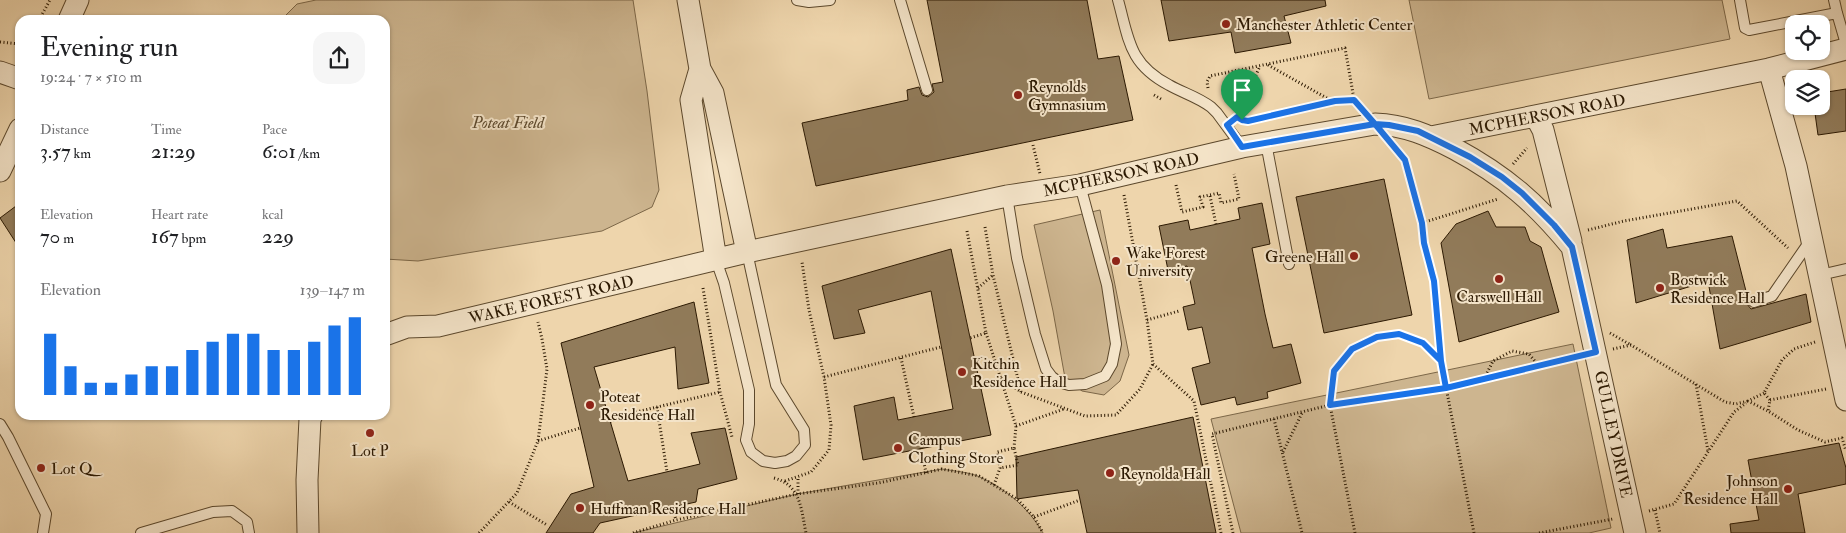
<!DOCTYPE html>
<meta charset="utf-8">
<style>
:root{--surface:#fff;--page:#f6f6f6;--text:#202124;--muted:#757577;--accent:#1a73e8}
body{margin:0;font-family:"IM FELL Double Pica",serif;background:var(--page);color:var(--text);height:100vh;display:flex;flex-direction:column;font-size:19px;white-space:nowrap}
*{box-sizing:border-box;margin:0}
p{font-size:16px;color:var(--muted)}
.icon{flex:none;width:28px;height:28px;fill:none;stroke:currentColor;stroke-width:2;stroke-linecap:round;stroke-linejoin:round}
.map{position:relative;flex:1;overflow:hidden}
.panel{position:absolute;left:15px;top:15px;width:375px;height:405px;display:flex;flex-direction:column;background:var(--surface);border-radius:15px;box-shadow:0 1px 4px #0004}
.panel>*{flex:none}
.controls{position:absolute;left:1785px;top:15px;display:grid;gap:10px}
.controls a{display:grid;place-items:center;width:45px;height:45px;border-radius:10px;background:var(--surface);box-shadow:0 1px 4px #0004;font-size:25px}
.pin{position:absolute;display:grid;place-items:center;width:42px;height:42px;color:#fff;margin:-51px -21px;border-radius:50% 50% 50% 0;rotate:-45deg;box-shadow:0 0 5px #0007}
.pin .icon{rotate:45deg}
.round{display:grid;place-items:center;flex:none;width:52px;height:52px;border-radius:15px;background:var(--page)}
.summary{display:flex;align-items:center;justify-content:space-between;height:85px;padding:0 25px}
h1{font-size:28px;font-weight:600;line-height:38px}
.stats{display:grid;grid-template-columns:repeat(3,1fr);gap:8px;height:85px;padding:5px 25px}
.stats div{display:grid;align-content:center}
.stats b{font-size:21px;font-weight:600}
.stats small{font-size:14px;font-weight:400}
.stats p{font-size:14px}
.chart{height:140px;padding:10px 25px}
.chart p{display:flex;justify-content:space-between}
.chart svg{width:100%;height:90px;margin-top:5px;stroke:var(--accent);stroke-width:6}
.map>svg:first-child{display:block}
.green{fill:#cdb58f;stroke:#7c6748}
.building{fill:#917b5a;stroke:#2c1902}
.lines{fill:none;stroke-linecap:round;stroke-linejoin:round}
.service-casing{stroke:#5c482c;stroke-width:12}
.minor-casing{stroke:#5c482c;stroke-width:23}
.path{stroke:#2c1902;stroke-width:3;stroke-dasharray:1 2.5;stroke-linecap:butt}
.service{stroke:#f4e4c9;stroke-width:10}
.minor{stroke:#f4e4c9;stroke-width:21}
.route-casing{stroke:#fff;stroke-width:10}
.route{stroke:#1a73e8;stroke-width:6}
.poi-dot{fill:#8f2418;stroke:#f4e4c9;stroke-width:2}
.labels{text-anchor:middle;stroke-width:4;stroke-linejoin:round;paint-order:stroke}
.poi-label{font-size:16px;fill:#2c1902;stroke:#f4e4c9;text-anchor:start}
.street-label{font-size:16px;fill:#2c1902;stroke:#f4e4c9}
.park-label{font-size:16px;font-style:italic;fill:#5c482c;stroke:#f4e4c9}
</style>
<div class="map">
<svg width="1846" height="533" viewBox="0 0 1846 533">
<rect width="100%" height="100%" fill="#eed5ac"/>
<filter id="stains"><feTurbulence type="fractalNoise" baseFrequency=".004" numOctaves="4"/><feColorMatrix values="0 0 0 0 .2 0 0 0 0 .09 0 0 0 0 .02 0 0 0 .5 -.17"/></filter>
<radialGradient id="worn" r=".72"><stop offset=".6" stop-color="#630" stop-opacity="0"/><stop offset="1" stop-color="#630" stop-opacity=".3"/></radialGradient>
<path class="green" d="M316,0h317l14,91 12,99 -7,17 -50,24 -184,30 -33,-2v-239h-104l16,-16z
M1409,0h313l8,39 -301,60z
M1100,210l29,145 -9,26 -16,14 -22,-4 -17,-13 -12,-67 -19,-86z
M1573,344l38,184 -22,5h-348l-30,-114z
M942,469c12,2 27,3 38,8 26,12 49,31 63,56h-410l164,-39z"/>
<path class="building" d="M927,0h160l11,59 21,-3 14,64 -317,66 -14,-63 106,-23 -1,-10 12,-3 3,8 6,2 6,-5 -2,-8 11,-2z
M1161,0h164l1,6 -42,10 7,27 -56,10 -4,-21 -62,9z
M1846,89v42l-28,4 -4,-29h7v-13z
M1384,179l28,136 -88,18 -28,-136z
M20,203v46l-20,-31z
M1262,203l8,41 -18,4 13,66 8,34 18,-4 10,39 -34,9 1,6 -31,7 -2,-8 -34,8 -9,-37 18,-5 -8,-36 -14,3 -5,-23 12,-3 -8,-38 -19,4 -9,-44 29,-6 2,10 50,-11 -2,-11z
M1488,211l8,16h29l5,14 11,6 18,65 -100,30 -18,-99 15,-19z
M1663,229l4,19 65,-12 16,63 -1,5 4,5 55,-15 5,28 -91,27 -12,-68 -72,22 -9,-63z
M951,249l40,186 -128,25 -9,-54 40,-9 4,23 55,-11 -22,-118 -73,19 7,23 -31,6 -12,-53z
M694,302l15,81 -31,6 -3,-42 -81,20 34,114 72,-17 -9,-31 34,-5 12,51 -39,10 -2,13 -96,21 -7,10h-47l25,-39 23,-7 -33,-144z
M1193,417l23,116h-129l-9,-43 -61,9 -1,-42z
M1839,443l7,25v16l-48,10 7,39h-74l-1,-9 29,-4 -11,-60z"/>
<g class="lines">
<defs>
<path id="service" d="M797,0l12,2 21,-2
M900,0l27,90
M1118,0c11,40 11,64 51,85 14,8 29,12 42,22l6,6 25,34
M1740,0l5,28 4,2 88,-17
M1834,0l3,13 9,31
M1266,143l23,121
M1007,196l10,62 18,76 11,35 6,8 7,5 10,3 16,-1 20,-8 7,-12 4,-20 -9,-59 -27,-100
M716,260l8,23 25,107v34l-3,16 5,12 12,9 12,2 12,-2 9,-5 9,-11 -1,-15 -28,-45 -29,-133
M1820,275l26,-6
M1754,302l18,-6 38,-55
M0,424l8,13 38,77 -3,19
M141,533l72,-21 19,-1 15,11 2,11"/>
<path id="minor" d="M688,0l12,69 13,24 34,159
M69,20l9,-20
M700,69l-9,31 25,160
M1769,69l27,97 50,234
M0,72l20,7
M1536,117l7,13 28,111
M1431,137l338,-68 77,-20
M0,171l20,-42
M385,335l22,-8 31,-1 309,-74 260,-56 73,-11 162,-38 133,-23c30,1 53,11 80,25 50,27 81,54 117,98l63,286
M308,533l-1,-53 3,-61 2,-4"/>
</defs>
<use href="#service" class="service-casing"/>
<use href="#minor" class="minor-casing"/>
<path class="path" d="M39,20l11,-20
M0,42l20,2
M1268,65l64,36
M1208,88l-1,-6 3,-6 135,-28 9,51 -19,2 -87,20 -10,-3
M1154,95l7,4
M1237,117l23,-51
M1033,145l7,29
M1393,146l12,14 17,63
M1513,164l14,-16
M1176,185l6,27 21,-5 -3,-10 19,-4 2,10 18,-4 -5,-25
M1124,195l23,125 6,44 41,37 27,132
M1210,196l6,28
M985,227l8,48 28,117
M1588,230l36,-9 113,-20 51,47
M967,231l19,102 -16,5
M703,288l17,104 12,45
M978,288l15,-13
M1147,320l32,-9
M986,333l30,93 -2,22
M1610,333l21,12
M1815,342l-21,7 -12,11 -18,33 6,7 -2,11 30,19 27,12 17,-4 4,13
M1613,349l18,-4 94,57 11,2 12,-3
M901,358l13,59
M1441,361l-7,-80 -10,-38 -2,-20 76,-24
M824,377l117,-30
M1001,378l20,14 64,24 31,-1 24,-26 13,-25
M1484,379l9,-18 19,-10 17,3 10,12
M1696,384l12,67
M1764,393l-16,8 20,10
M1770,400l56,-11
M657,407l10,65
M1274,419l28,114
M610,422l18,-8 92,-22
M1016,426l48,-17
M538,441l42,-13
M921,448l5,25
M1283,452l19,-39
M774,478c27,7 27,31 32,55
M785,481l26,-9 18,-22 2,-25 -7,-48 -15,-67 -7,-48
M994,485l6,-17 -3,-16 17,-4 4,17 -18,3
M798,494v-17
M509,502l38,23
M672,507l4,13
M1655,510l5,23
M1649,511l25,-7 60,-92 12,-9
M1034,517l46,-17
M479,533l38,-40 21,-52 9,-72 -5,-30 -4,-17
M633,533l43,-13 121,-26 81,-11 64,-14 37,7 38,23 17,18 9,16
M1233,533l-21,-99 118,-29c0,-10 0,-25 5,-34 10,-21 41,-39 64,-37 18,2 30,15 42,27l33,172
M1355,533l-25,-128 116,-17 132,-31
M1539,533l74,-14"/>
<use href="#service" class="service"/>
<use href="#minor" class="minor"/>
</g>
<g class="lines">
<defs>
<path id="route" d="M1242,120l-5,-3 -10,8 15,22 133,-23 30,36 17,63 2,20 10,38 7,80 5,27 -116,17 4,-34 18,-22 25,-12 22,-3 24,9 18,18 5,27 150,-36 -24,-105 -18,-22 -32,-32 -20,-16 -32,-20 -52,-26 -29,-6 -14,-1 -21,-24 -19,1 -87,20 -6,-1"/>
</defs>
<use href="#route" class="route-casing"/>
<use href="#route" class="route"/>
</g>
<g class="poi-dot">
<circle cx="1226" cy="24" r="5"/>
<circle cx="1018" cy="95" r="5"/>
<circle cx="1354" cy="256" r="5"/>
<circle cx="1116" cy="261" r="5"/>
<circle cx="1499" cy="279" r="5"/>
<circle cx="1660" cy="288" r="5"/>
<circle cx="962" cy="372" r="5"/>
<circle cx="590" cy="405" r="5"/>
<circle cx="370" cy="433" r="5"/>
<circle cx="898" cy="448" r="5"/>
<circle cx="41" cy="468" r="5"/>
<circle cx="1110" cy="473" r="5"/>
<circle cx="1788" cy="489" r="5"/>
<circle cx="580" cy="508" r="5"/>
</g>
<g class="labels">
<g class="poi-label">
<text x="1236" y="30">Manchester Athletic Center</text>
<text x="1028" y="92">Reynolds<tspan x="1028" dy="18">Gymnasium</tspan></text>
<text x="1126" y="258">Wake Forest<tspan x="1126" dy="18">University</tspan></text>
<text x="1344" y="262" text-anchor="end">Greene Hall</text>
<text x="1670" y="285">Bostwick<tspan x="1670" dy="18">Residence Hall</tspan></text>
<text x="1499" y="302" text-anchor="middle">Carswell Hall</text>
<text x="972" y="369">Kitchin<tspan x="972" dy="18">Residence Hall</tspan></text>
<text x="600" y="402">Poteat<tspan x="600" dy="18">Residence Hall</tspan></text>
<text x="908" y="445">Campus<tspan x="908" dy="18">Clothing Store</tspan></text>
<text x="370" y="456" text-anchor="middle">Lot P</text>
<text x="51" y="474">Lot Q</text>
<text x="1120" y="479">Reynolda Hall</text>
<text x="1778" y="486" text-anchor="end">Johnson<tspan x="1778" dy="18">Residence Hall</tspan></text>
<text x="590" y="514">Huffman Residence Hall</text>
</g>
<g class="street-label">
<text transform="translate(1547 114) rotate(-11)" y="6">MCPHERSON ROAD</text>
<text transform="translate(1121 174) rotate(-12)" y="6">MCPHERSON ROAD</text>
<text transform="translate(551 299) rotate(-13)" y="6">WAKE FOREST ROAD</text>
<text transform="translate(1614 434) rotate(78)" y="6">GULLEY DRIVE</text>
</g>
<g class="park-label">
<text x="508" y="128">Poteat Field</text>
</g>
</g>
<rect width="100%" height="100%" filter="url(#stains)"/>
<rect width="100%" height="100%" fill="url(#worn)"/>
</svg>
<div class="controls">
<a><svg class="icon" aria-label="locate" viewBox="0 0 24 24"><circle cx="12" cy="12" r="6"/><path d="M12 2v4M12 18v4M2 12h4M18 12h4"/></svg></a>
<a><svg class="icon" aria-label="layers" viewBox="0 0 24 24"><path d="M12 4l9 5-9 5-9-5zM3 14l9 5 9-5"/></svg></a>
</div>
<div class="pin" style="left:1242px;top:120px;background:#1e9e55"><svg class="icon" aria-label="arrive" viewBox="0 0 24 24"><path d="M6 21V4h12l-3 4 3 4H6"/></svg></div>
<section class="panel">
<div class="summary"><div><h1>Evening run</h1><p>19:24 · 7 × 510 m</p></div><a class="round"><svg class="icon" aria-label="share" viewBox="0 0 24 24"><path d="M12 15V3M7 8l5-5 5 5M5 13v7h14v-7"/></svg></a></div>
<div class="stats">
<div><p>Distance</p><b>3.57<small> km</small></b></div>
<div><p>Time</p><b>21:29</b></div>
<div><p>Pace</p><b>6:01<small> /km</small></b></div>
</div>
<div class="stats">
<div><p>Elevation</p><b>70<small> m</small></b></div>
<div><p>Heart rate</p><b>167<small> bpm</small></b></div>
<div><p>kcal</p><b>229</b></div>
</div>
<div class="chart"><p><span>Elevation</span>139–147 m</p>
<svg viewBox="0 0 160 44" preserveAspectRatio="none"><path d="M5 44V14M15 44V30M25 44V38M35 44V38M45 44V34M55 44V30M65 44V30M75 44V22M85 44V18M95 44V14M105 44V14M115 44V22M125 44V22M135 44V18M145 44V10M155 44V6"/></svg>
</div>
</section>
</div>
